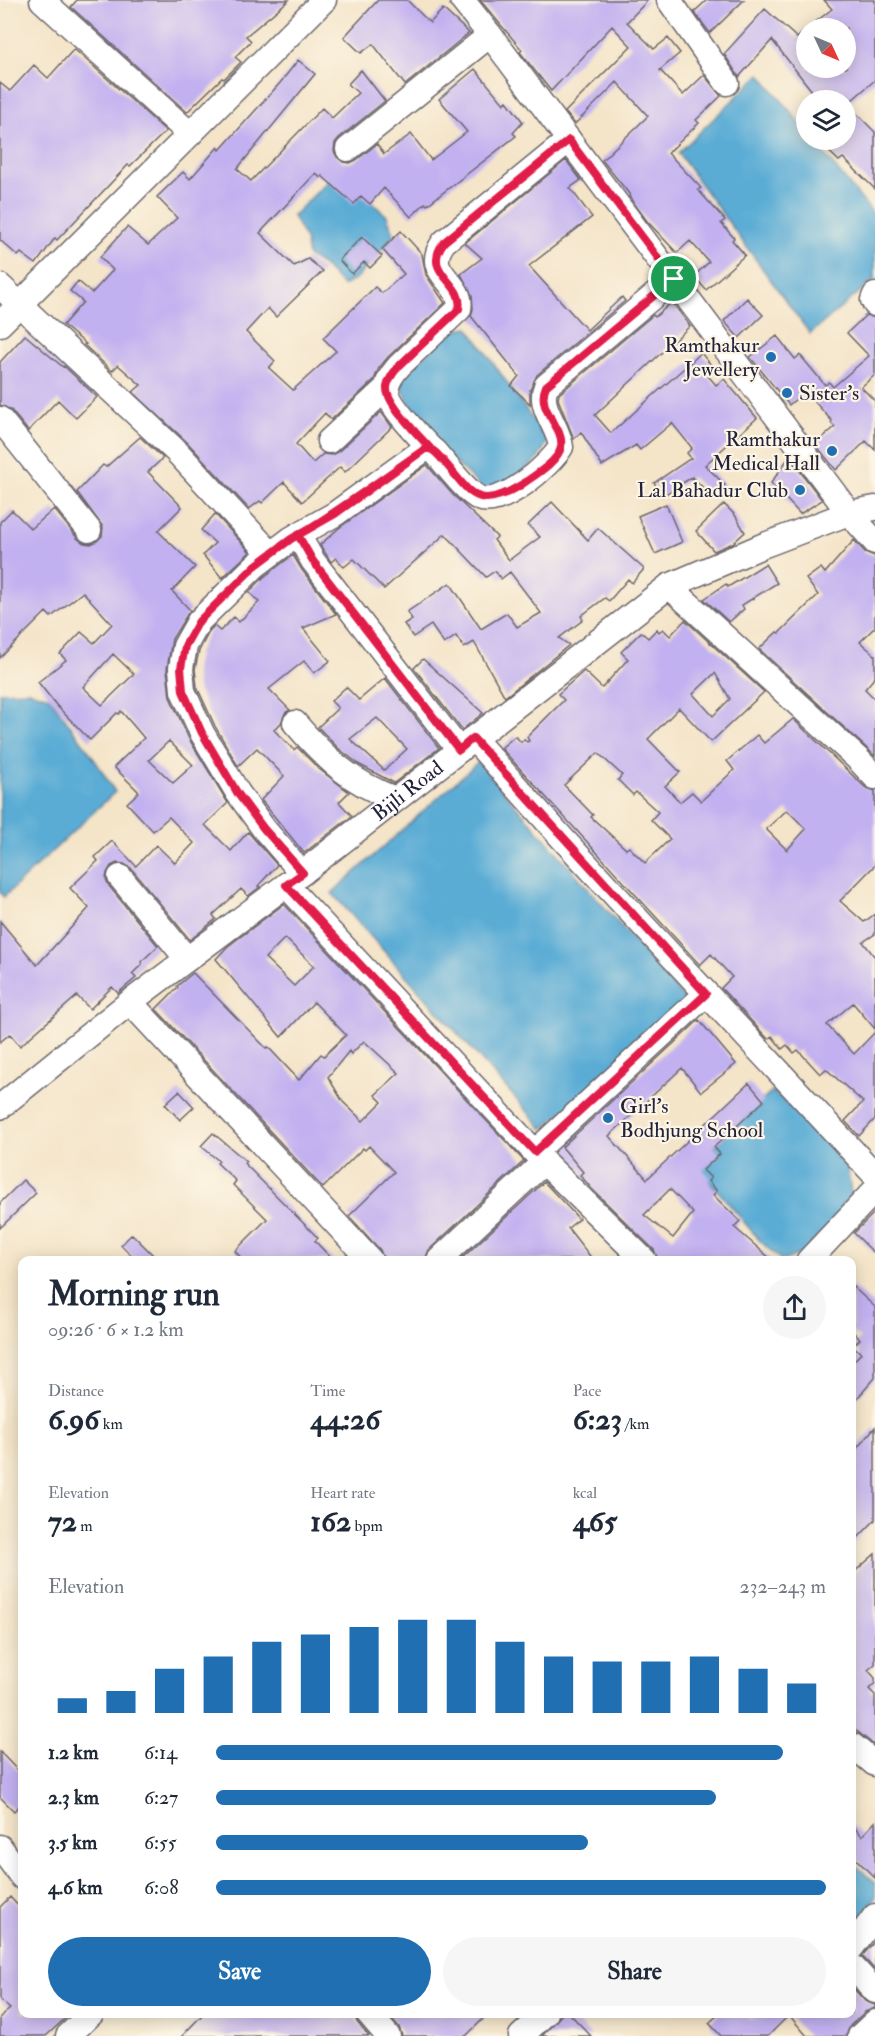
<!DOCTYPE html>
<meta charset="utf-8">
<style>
:root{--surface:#fff;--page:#f6f6f7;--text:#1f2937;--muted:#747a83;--accent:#1f6fb2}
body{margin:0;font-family:"IM FELL Double Pica",serif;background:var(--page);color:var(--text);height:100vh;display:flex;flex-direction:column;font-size:22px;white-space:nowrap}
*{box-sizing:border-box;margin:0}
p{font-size:20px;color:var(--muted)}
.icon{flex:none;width:33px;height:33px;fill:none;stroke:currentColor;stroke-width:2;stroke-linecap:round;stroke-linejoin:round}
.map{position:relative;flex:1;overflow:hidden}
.drawer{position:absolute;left:18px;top:1256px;width:838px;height:762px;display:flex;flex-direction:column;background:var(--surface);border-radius:12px;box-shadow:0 3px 15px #0003}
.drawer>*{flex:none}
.needle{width:39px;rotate:134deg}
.tools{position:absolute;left:796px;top:18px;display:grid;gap:12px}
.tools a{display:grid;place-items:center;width:60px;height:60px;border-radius:50%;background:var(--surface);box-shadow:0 3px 15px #0003;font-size:30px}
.pin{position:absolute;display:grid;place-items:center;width:51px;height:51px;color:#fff;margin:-26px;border:3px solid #fff;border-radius:50%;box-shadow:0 2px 6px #0007}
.round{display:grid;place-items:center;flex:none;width:63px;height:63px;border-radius:32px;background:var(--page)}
.summary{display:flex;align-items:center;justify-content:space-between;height:102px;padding:0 30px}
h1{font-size:33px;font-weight:700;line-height:45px}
.metrics{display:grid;grid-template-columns:repeat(3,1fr);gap:9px;height:102px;padding:6px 30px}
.metrics div{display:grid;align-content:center}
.metrics b{font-size:30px;font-weight:700}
.metrics small{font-size:16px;font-weight:400}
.metrics p{font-size:16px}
.chart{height:168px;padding:12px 30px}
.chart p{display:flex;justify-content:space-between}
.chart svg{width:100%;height:108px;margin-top:6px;stroke:var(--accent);stroke-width:6}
.primary-button{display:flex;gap:12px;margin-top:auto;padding:12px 30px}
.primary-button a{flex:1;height:69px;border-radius:36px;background:var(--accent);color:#fff;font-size:24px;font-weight:700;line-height:69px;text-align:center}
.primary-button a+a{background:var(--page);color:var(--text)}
ul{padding:0 30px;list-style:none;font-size:20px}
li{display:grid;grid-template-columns:96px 72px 1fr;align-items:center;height:45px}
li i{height:15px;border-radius:8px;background:var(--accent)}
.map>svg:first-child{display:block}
.water{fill:#5aacd5;stroke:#3e6788;stroke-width:1.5}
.building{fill:#c2b1f0;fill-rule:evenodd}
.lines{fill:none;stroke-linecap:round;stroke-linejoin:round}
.minor-casing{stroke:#6c666c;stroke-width:27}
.minor{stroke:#fff;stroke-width:24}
.route-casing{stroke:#fff;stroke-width:12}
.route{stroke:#e11d48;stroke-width:8}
.poi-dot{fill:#1f6fb2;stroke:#fcf5e5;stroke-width:2}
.labels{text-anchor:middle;stroke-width:4.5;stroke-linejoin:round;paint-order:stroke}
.poi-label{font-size:21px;fill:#22223b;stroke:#fcf5e5;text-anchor:end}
.street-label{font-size:21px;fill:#22223b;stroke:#fcf5e5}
</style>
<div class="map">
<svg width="875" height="2036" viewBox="0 0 875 2036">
<rect width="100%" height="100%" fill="#fcf5e5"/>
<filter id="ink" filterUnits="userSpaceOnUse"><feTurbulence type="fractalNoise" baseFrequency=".0167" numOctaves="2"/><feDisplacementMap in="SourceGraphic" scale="12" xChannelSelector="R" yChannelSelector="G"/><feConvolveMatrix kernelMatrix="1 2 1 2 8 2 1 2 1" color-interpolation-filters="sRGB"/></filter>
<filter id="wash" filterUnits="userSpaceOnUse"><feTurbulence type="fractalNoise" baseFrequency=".008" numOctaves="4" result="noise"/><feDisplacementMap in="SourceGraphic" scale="24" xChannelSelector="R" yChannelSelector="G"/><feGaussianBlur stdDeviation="1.35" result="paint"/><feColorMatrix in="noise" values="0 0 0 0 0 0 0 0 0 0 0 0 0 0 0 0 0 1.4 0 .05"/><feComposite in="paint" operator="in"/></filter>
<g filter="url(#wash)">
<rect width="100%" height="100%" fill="#f4e4c8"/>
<path class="water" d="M760,74l47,58v8h6l62,76v63l-65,55 -132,-181z
M334,175l35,25 18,16 7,19 -37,43 -14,8 -18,-19 -17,-11 -3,-17 -12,-23z
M468,327l80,114 -11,19 -37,29 -15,2 -53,-51 -26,-43 -6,-14 16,-19 34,-33z
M29,691l20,6 42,57 24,38 -111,105 -4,-5v-200z
M478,762l209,240 -144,127 -211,-236z
M772,1091c22,19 58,43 71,68 6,12 7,24 8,36l-19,27 -27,30 -20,8h-4l-21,-19 -64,-76z
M852,1862l23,20v16l-23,34z"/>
<g id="blocks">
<path class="building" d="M77,0h212l-43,36 5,5 -16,16 6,5 -17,17 -2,-1 -35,34 -116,-105z
M378,0h29l23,23 13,-14 26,24 -64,52 -32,-41 -12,9 -17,-16z
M480,0h168l-21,22 27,27 14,-11 12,15 -20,17 23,25 21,-20 17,21 -25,24 3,3 -31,30 33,35 -3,2 27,30 -4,3 13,15 -2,2 13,15 -39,35 -12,-14 15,-14 -19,-21 -13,12 -30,-32 -18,-25 1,-1 -28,-35 46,-44 -31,-34 -42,42 -10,-12 66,-66 -19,-20 -61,65 -31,-39 2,-2z
M707,0h37l-34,33 -16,-21z
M824,0h51v80l-23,20h-33l-47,-60 -33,37 -15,-23 41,-45 32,29 10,-9v39h39v-40h-38l24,-19z
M74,49l92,82 -36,35 -2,-1 -71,75 -2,-2 -19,26 -15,-11 -3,3 -18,-16v-157l10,8 24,-26 14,13z
M298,60l17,14 -78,95 14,12 71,-73 10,10 26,-25 -10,-9 13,-14 24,31 -46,37 -4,5 -1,8 3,6 6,5 7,1 6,-3 21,-16 7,10 27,-20 20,26 36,-28 -28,-33 36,-30 29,35 3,-3 16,21 -10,11 3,3 -89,69 -2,-2 -14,14 -27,-29 -14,16 -9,-8 -7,8 -32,-28 -2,2 -4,-5 -56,60 34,33 14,-7 15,12 -47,46 -8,-9 -22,24 29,29 -6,7 24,22 43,-39 -13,-13 52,-51 7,6 22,-19 -22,-25 19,-18 21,23 4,21 19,28 -57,54 -9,11 -5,12 -43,40 -6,-7 -29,31 17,19 10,-9 9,1 7,-4 42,-39 11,15 -47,45 -5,-5 -38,35 -18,-20 -22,21 -2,-2 -11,8 -62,-67 -54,-50 8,-7 -23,-20 -6,6 -28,-26 2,-1 -23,-19 20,-23 -13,-11 8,-10 14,12 21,-23 -13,-13 27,-30 21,18 29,-27 -20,-21 26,-25 7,7 28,-32 2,3 60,-67z
M846,103l29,29v57l-32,-31 -4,3 -22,-21h29z
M566,160l15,20 -11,8 22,29 -63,49 58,64 35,-33 3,4 -88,74 -7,15v14l-19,-18 8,-10 -48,-60 2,-7 -1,-14 -11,-21 21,-16 -17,-15z
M362,237l20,19 -12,12 -6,-6 -12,12 -13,-14z
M747,298l16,17 -24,23 -15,-17z
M672,302l18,24 -95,89 16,18 90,-80 10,12 -7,6 12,14 8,-6 33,39 -52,47 20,20 -12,12 -21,-20 -29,19 -9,-13 37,-25 -4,-5 5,-5 -20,-25 -32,27 -4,-5 -34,21 -21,-34 -7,7 -16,-40 1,-5 94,-79 2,2z
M866,315l9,3v57l-14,12 14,14v49l-9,-9 -30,29 -21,-26 20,-17 -4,-4 1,-2 -27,-30 -16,14 -39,-48 27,-21 18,23 5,-4 25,30 4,-3 4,5 36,-31 -22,-23z
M25,335l38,32 1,-1 33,31 -21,21 -18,-18 -30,31 -17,-21 -11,-5v-43z
M140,437l23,21 -15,14 34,35 -24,24 37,36 -23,24 18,19 -18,29 -5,30 3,28 19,42 39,64 -23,22 26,26 17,-19 29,33 -19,21 2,1 -12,9 -7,-7 -28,26 3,4 -26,21 -59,-72 -7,-4 -7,-1 -6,3 -4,7 -1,6 3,7 49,60 -17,16 1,2 -10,10 4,4 -18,15 -6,-6 -22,22 -13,-13 -57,50 -10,-12 -10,8v-121l37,44 52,-57 -19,-20 28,-27 -3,-4 17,-16 24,25 20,-21 19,18 19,-20 -25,-26 -16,14 -26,-28 12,-11 -25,-25 30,-29 -23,-27 -2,3 -2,-1 -27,27 -33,-34 -19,-24 28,-22 -6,-6 21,-22 13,11 18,-19 -29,-32 -32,25 -5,-5 -46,46v-136l12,-12 19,19 23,-20 24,30 6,4 7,1 6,-3 5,-5 1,-9 -26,-35 26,-27 3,2zM113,654l21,20 -32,31 -19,-18zM169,741l24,24 -20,18 -24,-23z
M789,457l33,43 -22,14 -29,-31z
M427,465l25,29 45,43 -3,3 15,20 31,-23 -12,-12 24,-23 36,38 10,-12 46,41 -12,14 -4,-4 -19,22 -4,-3 -24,18 2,4 -24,18 10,7 -64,52 -31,-55 -10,6 -8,-12 -12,8 -13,-19 -18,12 -9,-13 8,-5 -5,-7 43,-29 31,46 26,-16 10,14 24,-14 -31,-41 -9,7 -6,-8 -9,6 -41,-43 -61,55 -30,-30 -10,8 -8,-9 -5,4 -11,-17 19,-17z
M666,504l16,38 -27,12 -17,-38z
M724,504l11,11 10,17 -12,11 -19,8 -18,-20z
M215,514l35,38 -28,26 -19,-23 12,-12 -14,-13z
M854,540l11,12 10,4v71l-15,15 15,13v22l-10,12 10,10v57l-116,-107 18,-17 2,1 39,-38 -12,-16 15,-11 4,5z
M293,555l9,15 34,44 -33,14 27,33 -16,12 -10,-12 -35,28 21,21 -5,3 -4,10 -7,7 20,20 3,-3 22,22 30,23 -10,10 13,14 -48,37 -43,-53 23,-24 -27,-28 -19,18 -23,-40 -18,-39 -2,-18 4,-18 11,-21 4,-4 6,5 14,-14 5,5 20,-20 -10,-10 15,-15z
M765,564l12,19 -35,22 2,4 -15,13 -25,-23 22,-15 2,3z
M685,620l79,72 -53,50 -32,-34 -31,31 32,33 -15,14 15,16 12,-10 9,9 33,-31 -7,-9 30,-26 7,8 29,-24 72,68 10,4v74l-35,36 24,21 11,-8v20l-12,8 12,15v72l-22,-26 -26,22 27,29 21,-22v87l-16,17 -14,-15 18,-19 -37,-33 -6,5 -22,-24 -4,3 -7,-8 -5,4 -10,-13 -4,3 -47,-51 11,-11 -21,-23 -11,11 -199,-217 14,-12 6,6 3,-2 3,2 2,-1 -2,-4 37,-37 -6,-6 26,-23 18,17 26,-29 -7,-7 20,-20 7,6 9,-9 2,3 4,-3 7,7zM715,673l15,26 -17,17 -20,-22zM598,753l24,22 -4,5 15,15 3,-3 22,20 -7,8 19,19 -25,24 -16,-16 -3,2 -35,-32 2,-2 -29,-30zM787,810l19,19 -19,21 -21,-21z
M423,659l60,54 -21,17 -48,-62z
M385,678l54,70 -45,35 -34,-18 -22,-17 -20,-21 20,-19 -7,-7 15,-14 13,13zM377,718l30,31 -23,21 -34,-31z
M284,904l240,257 -95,89 -4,10h-41l-4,-10 -31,-34 45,-44 -25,-26 -4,4 -2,-2 -40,40 -167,-179 22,-22 -1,-1 16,-13 73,75 2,-1 31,33 22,-26 3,2 22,-21 -32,-33 -33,35 -65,-78 11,-12zM285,938l29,28 -20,20 -29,-28zM364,1041l35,32 -24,22 7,7 -19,19 -20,-19 -15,-25 21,-26 2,3z
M699,1020l37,44 -35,28 -19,-24 -73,68 38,43 102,-96 15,18 -50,46 6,7 -17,16 8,8 -3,3 9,10 -4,4 27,26 -6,6 38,33h-114l-4,-10 -62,-61 -12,-14 3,-3 -21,-25zM670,1189l23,24 -20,25 -29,-23z
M179,1091l15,16 -14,13 -15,-16z
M213,1133l33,28 -2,2 74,75 -3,3 18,19h-90l-8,-9 32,-32 -34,-34 3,-4 -19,-18 2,-2 -18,-15z
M23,1180l13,13 -36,35v-25z
M544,1182l35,37 -11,9 25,32h-133z
M875,1212v42l-21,-21z
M132,1234l26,26h-22l-15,-15z
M852,1286l23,21v71l-23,26v-41l9,-10 -8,-7 7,-7 -8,-8z
M875,1427v93l-23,24v-90z
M875,1554v110l-7,6 7,8v5l-6,6 6,6v51l-23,-19v-153z
M0,1752l22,23v28l-8,8 -14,-14z
M875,1822v56l-23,-23v-30l10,11z
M10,1897l12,13v103h49l-25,23h-46v-19l10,-8 -10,-9v-93z
M875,1941v29l-13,-14z
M852,1987l13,14 10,4v3l-10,4 -15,14 -4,10h-39l-18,-21 -21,21h-47l-12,-13 11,-10h25l6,6 7,-6h94z
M204,2013h150l3,9 12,14h-187z
M387,2013h102l-23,23h-64l-3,-9z
M563,2013h6l22,23h-49z"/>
</g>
</g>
<g filter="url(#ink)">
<use href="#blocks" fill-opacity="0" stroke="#6c666c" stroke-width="1.5"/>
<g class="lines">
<defs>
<g id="minor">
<path d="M42,0l148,134"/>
<path d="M462,0l28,35 359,478 26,29"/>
<path d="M669,0l58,83"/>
<path d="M348,149l142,-114"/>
<path d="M0,286l177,166 93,101"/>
<path d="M875,295l-2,5 2,4"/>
<path d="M0,324l324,-324"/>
<path d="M0,419l89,111"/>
<path d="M329,441l54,-50 4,2"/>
<path d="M430,448c-11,-12 -45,-46 -43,-61 1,-8 7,-15 12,-21l60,-57c6,-28 -39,-35 -15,-67l125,-102"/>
<path d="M298,535l15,26 27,35 119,154"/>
<path d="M669,586l189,173 17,18"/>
<path d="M295,723c31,36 55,59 100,76"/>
<path d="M473,738l89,100 313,337"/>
<path d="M302,873l-38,-44 -26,-36 -36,-60 -19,-42 -2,-23 4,-22 14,-25 56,-55 36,-27 44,-25 90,-65 5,-1 4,3c10,11 33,42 45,47 23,10 71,-33 82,-51 -2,-21 -24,-40 -15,-61l128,-107"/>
<path d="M120,877l67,82"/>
<path d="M286,885l258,277 100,98"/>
<path d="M130,1002l240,258"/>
<path id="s1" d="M0,1107l130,-105 172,-129 367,-287 93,-40 87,-33 26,-5"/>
<path d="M535,1152l171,-158"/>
<path d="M439,1260l105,-98"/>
<path d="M809,1260l66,-70"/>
<path d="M852,1745l23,19"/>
<path d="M0,1847l22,30"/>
<path d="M852,1947l23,-31"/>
<path d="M852,1966l23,25"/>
<path d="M368,2013l20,23"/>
<path d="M68,2036l24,-23"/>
<path d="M521,2036l25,-23"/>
<path d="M860,2036l15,-14"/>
</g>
</defs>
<use href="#minor" class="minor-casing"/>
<use href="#minor" class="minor"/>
</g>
</g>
<g class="lines" filter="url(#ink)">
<defs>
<path id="route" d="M674,279l-128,107c-11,25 19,40 15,61 -2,14 -29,30 -40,38 -47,29 -51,5 -81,-28 -5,-5 -8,-9 -15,-8l-90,65 -44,25 -36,27 -56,55 -14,25 -4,22 2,23 19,42 36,61 26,35 39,44 -17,12 249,267 171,-158 -233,-256 -14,12 -119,-154 -27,-35 -15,-26c45,-26 84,-57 127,-86l5,-1c-11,-12 -45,-46 -43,-61 1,-8 7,-15 12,-21l60,-57c6,-28 -39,-35 -15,-67l125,-102 105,139"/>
</defs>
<use href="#route" class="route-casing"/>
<use href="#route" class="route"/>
</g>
<g class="poi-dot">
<circle cx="771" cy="357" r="6"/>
<circle cx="787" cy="393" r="6"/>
<circle cx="832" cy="451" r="6"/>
<circle cx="800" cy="490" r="6"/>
<circle cx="608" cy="1118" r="6"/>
</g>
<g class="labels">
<g class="poi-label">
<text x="759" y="352">Ramthakur<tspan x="759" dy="24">Jewellery</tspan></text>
<text x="799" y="400" text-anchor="start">Sister's</text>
<text x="820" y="446">Ramthakur<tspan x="820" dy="24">Medical Hall</tspan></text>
<text x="788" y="497">Lal Bahadur Club</text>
<text x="620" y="1113" text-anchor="start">Girl's<tspan x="620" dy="24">Bodhjung School</tspan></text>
</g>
<g class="street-label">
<text dy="7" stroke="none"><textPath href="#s1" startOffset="516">Bijli Road</textPath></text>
</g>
</g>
</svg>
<div class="tools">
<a><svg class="needle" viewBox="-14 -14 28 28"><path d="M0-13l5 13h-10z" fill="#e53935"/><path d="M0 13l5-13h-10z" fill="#747a83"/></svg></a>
<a><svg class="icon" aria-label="layers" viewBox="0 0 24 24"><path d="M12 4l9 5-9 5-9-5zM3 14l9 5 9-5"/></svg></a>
</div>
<div class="pin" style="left:674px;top:279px;background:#1e9e55"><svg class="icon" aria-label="arrive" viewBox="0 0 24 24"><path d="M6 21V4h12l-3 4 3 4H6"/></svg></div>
<section class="drawer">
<div class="summary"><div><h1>Morning run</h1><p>09:26 · 6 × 1.2 km</p></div><a class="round"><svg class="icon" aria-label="share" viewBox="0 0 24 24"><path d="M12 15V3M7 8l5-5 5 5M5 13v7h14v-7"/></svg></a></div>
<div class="metrics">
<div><p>Distance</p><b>6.96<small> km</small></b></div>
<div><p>Time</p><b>44:26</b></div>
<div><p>Pace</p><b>6:23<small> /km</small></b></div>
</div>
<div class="metrics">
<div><p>Elevation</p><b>72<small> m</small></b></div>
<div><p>Heart rate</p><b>162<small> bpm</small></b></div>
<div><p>kcal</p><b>465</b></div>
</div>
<div class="chart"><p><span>Elevation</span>232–243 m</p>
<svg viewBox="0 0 160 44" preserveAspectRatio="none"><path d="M5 44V38M15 44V35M25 44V26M35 44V21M45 44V15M55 44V12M65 44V9M75 44V6M85 44V6M95 44V15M105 44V21M115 44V23M125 44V23M135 44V21M145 44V26M155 44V32"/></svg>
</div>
<ul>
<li><b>1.2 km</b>6:14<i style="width:93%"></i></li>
<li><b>2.3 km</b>6:27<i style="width:82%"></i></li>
<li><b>3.5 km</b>6:55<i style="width:61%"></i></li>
<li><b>4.6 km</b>6:08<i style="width:100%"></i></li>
</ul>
<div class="primary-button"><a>Save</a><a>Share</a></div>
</section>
</div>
